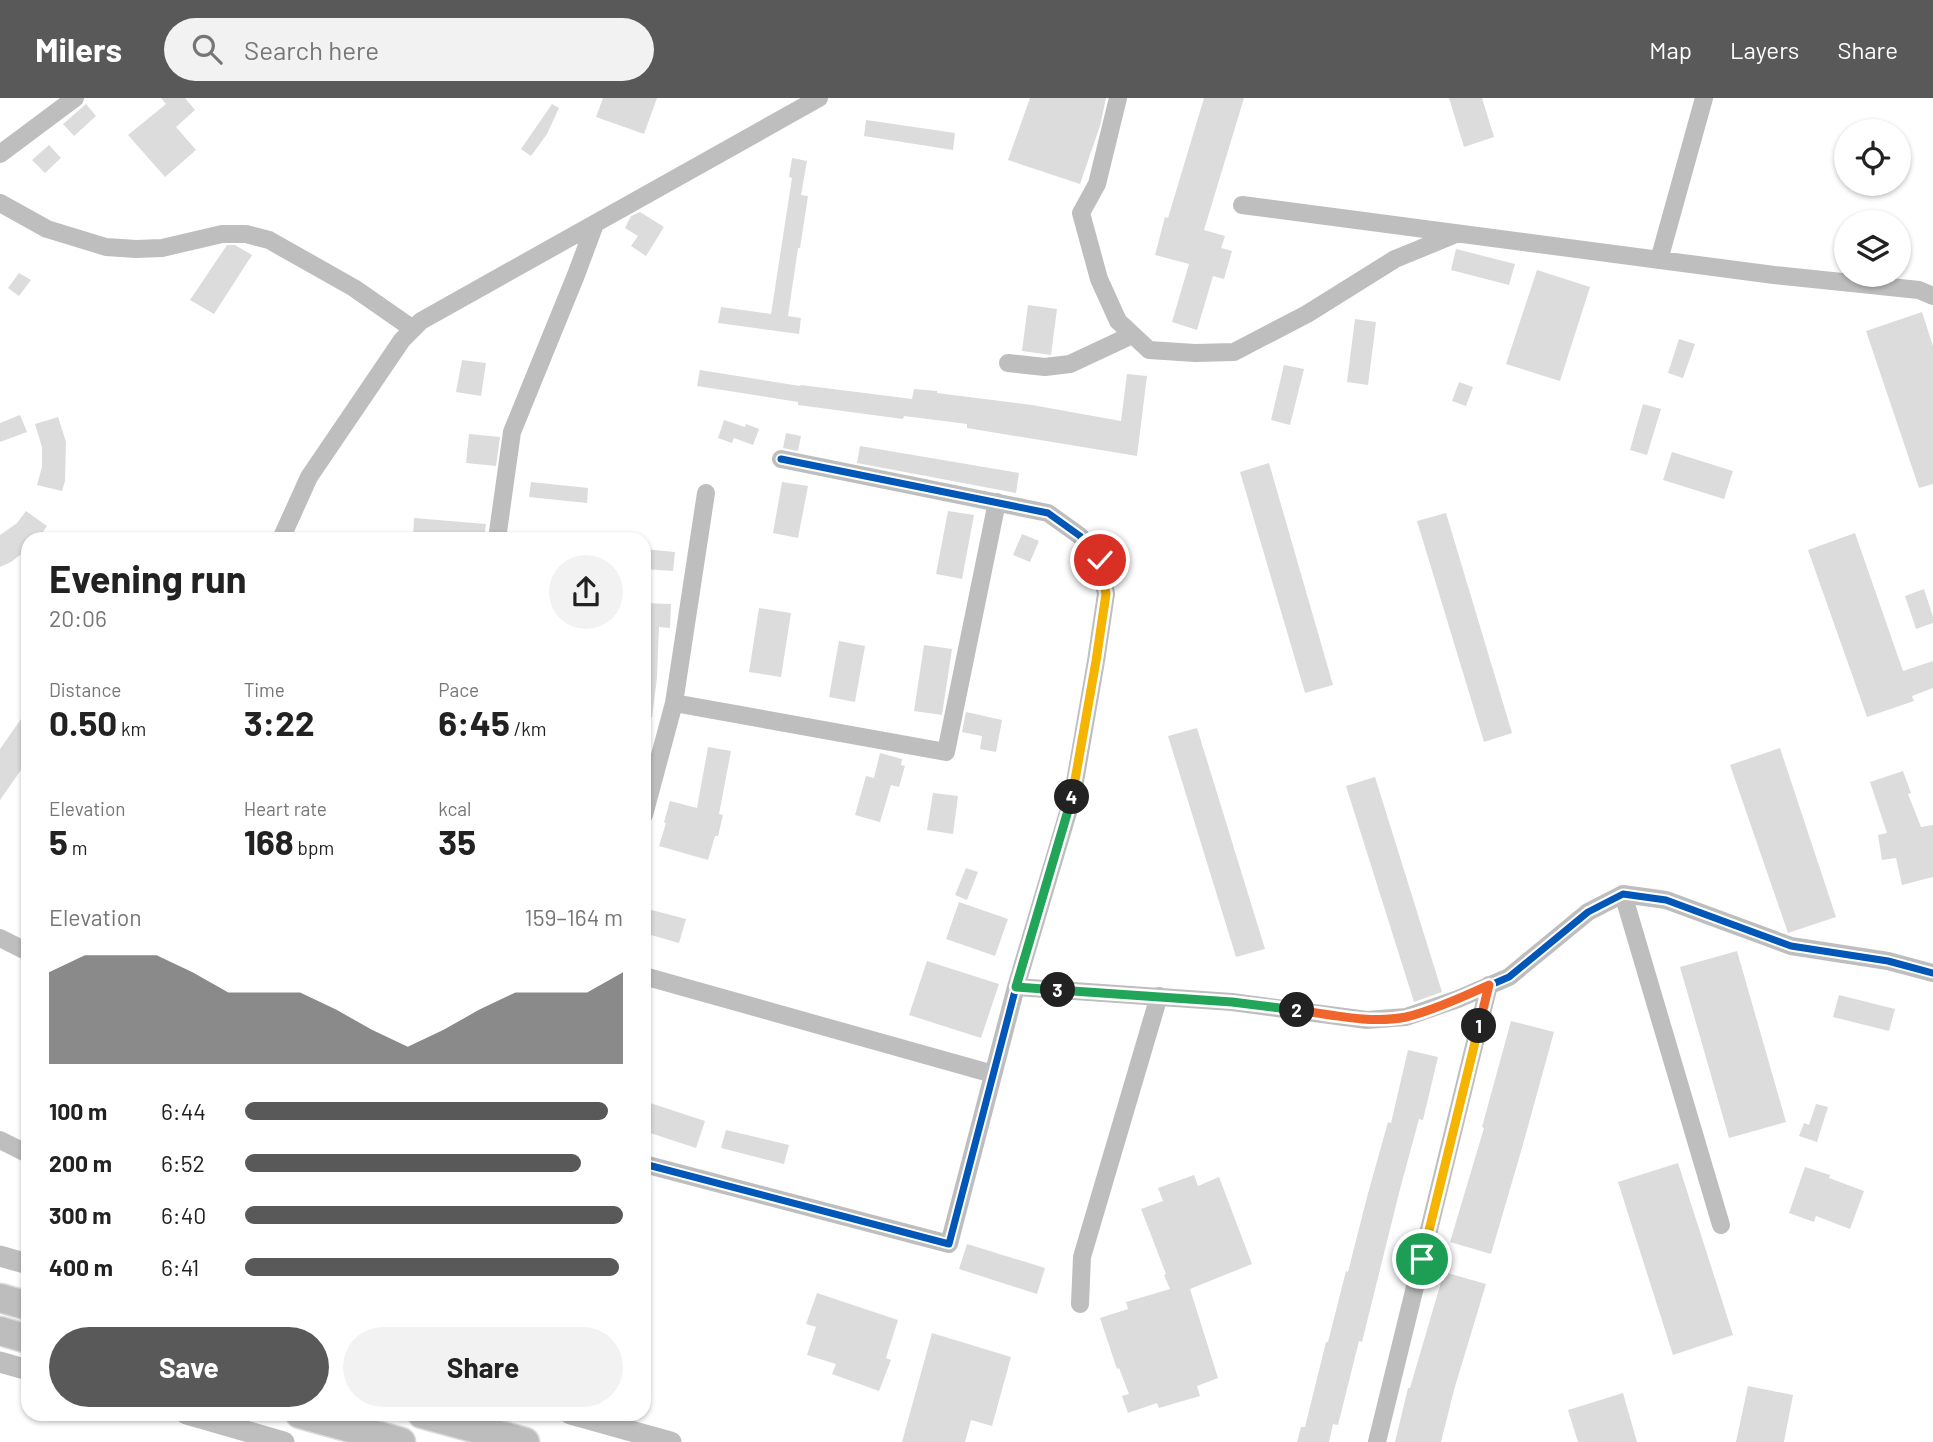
<!DOCTYPE html>
<meta charset="utf-8">
<style>
:root{--surface:#fff;--page:#f2f2f2;--text:#222;--muted:#767676;--accent:#595959}
body{margin:0;font-family:Barlow,sans-serif;background:var(--page);color:var(--text);height:100vh;display:flex;flex-direction:column;font-size:26px;white-space:nowrap}
*{box-sizing:border-box;margin:0}
p{font-size:23px;color:var(--muted)}
.icon{flex:none;width:38px;height:38px;fill:none;stroke:currentColor;stroke-width:2;stroke-linecap:round;stroke-linejoin:round}
.map{position:relative;flex:1;overflow:hidden}
.sheet{position:absolute;left:21px;top:434px;width:630px;height:889px;display:flex;flex-direction:column;background:var(--surface);border-radius:21px;box-shadow:0 2px 5px #0004}
.sheet>*{flex:none}
.fabs{position:absolute;left:1834px;top:21px;display:grid;gap:14px}
.fabs a{display:grid;place-items:center;width:77px;height:77px;border-radius:50%;background:var(--surface);box-shadow:0 2px 5px #0004;font-size:35px}
.pin{position:absolute;display:grid;place-items:center;width:60px;height:60px;color:#fff;margin:-30px;border:4px solid #fff;border-radius:50%;box-shadow:0 2px 7px #0007}
.km{position:absolute;width:35px;height:35px;margin:-18px;border-radius:50%;background:#222;color:#fff;font-size:19px;line-height:35px;text-align:center}
.round{display:grid;place-items:center;flex:none;width:74px;height:74px;border-radius:37px;background:var(--page)}
.head{display:flex;align-items:center;justify-content:space-between;height:119px;padding:0 28px}
h1{font-size:38px;font-weight:700;line-height:52px}
.metrics{display:grid;grid-template-columns:repeat(3,1fr);gap:10px;height:119px;padding:7px 28px}
.metrics div{display:grid;align-content:center}
.metrics b{font-size:35px;font-weight:700}
.metrics small{font-size:19px;font-weight:400}
.metrics p{font-size:19px}
.chart{height:196px;padding:14px 28px}
.chart p{display:flex;justify-content:space-between}
.chart svg{width:100%;height:126px;margin-top:7px;fill:var(--accent);opacity:.7}
.primary-button{display:flex;gap:14px;margin-top:auto;padding:14px 28px}
.primary-button a{flex:1;height:80px;border-radius:42px;background:var(--accent);color:#fff;font-size:28px;font-weight:700;line-height:80px;text-align:center}
.primary-button a+a{background:var(--page);color:var(--text)}
ul{padding:0 28px;list-style:none;font-size:23px}
li{display:grid;grid-template-columns:112px 84px 1fr;align-items:center;height:52px}
li i{height:18px;border-radius:9px;background:var(--accent)}
header{display:flex;align-items:center;gap:42px;box-sizing:border-box;height:98px;padding:0 35px;background:var(--accent);color:#fff}
header strong{font-size:33px}
nav{display:flex;gap:38px;margin-inline-start:auto;font-size:24px}
.search{width:490px;height:63px;background:var(--page);display:flex;align-items:center;gap:18px;box-sizing:border-box;padding:0 24px;border-radius:38px;color:var(--muted);font-size:26px}
.map>svg:first-child{display:block}
.building{fill:#dcdcdc}
.lines{fill:none;stroke-linecap:round;stroke-linejoin:round}
.trunk-casing{stroke:#dbdbdb;stroke-width:31}
.minor{stroke:#bebebe;stroke-width:18}
.tertiary{stroke:#bebebe;stroke-width:21}
.trunk{stroke:#bdbdbd;stroke-width:28}
.cycleway-casing{stroke:#fff;stroke-width:11}
.cycleway{stroke:#0057b8;stroke-width:7}
.split-1-casing{stroke:#fff;stroke-width:14}
.split-2-casing{stroke:#fff;stroke-width:14}
.split-3-casing{stroke:#fff;stroke-width:14}
.split-4-casing{stroke:#fff;stroke-width:14}
.split-5-casing{stroke:#fff;stroke-width:14}
.split-1{stroke:#f5b400;stroke-width:9}
.split-2{stroke:#f0652b;stroke-width:9}
.split-3{stroke:#22a559;stroke-width:9}
.split-4{stroke:#22a559;stroke-width:9}
.split-5{stroke:#f5b400;stroke-width:9}
</style>
<header>
<strong>Milers</strong>
<div class="search"><svg class="icon" aria-label="search" viewBox="0 0 24 24"><circle cx="10" cy="10" r="6"/><path d="M15 15l6 6"/></svg>Search here</div>
<nav><a>Map</a><a>Layers</a><a>Share</a></nav>
</header>
<div class="map">
<svg width="1933" height="1344" viewBox="0 0 1933 1344">
<rect width="100%" height="100%" fill="#fff"/>
<path class="building" d="M161,0h24l10,12 -19,17 20,23 -31,27 -37,-42 38,-31z
M603,0h54l-13,36 -48,-17z
M1030,0h76l-6,28 -20,58 -72,-24z
M1204,0h40l-40,132 21,6 -4,12 11,3 -8,28 -11,-3 -16,54 -25,-8 17,-58 -34,-9 10,-38 3,1z
M1449,0h33l12,39 -30,10z
M86,6l10,12 -22,20 -11,-12z
M552,6l7,4 -12,26 -16,22 -10,-7z
M866,22l89,13 -2,17 -89,-14z
M49,47l12,13 -16,15 -13,-13z
M792,60l15,3 -6,34 7,1 -8,52h-2l-10,68 13,2 -2,16 -81,-11 3,-16 50,7 21,-136 -3,-1z
M640,114l24,15 -18,29 -15,-10 7,-10 -13,-8 6,-12z
M227,147h8l17,10 -38,59 -24,-14z
M1456,151l59,15 -6,21 -58,-15z
M1537,172l53,17 -30,94 -54,-17z
M19,175l12,7 -12,16 -11,-8z
M1028,207l29,4 -6,46 -29,-4z
M1922,214l11,34v138l-14,4 -53,-157z
M1355,221l21,3 -8,63 -21,-3z
M1679,241l16,5 -12,34 -15,-5z
M462,262l24,3 -5,33 -25,-4z
M1284,267l20,4 -14,56 -19,-5z
M700,272l100,16 1,-1 111,14 2,-10 23,2v2l95,12 89,16 6,-47 20,2 -10,80 -170,-28v-4l-63,-8 -1,3 -105,-14v-3l-101,-16z
M1459,284l14,5 -7,19 -14,-5z
M1643,306l18,5 -14,46 -17,-5z
M20,317l7,17 -27,10v-19z
M58,319l8,25 -1,39 -3,10 -25,-6 5,-18v-20l-7,-23z
M724,322l21,7 1,-3 13,5 -6,16 -19,-7 -2,5 -14,-5z
M786,335l15,3 -3,15 -15,-3z
M469,336l31,3 -4,29 -30,-3z
M860,348l159,27 -3,20 -159,-30z
M1672,354l61,19 -9,28 -61,-19z
M1269,365l64,222 -28,8 -65,-221z
M531,384l57,6 -1,15 -58,-6z
M782,384l26,4 -10,52 -25,-5z
M26,413l21,15 -9,13h-10v10l-17,13 -11,5v-32l17,-12z
M948,413l26,4 -12,64 -26,-5z
M1446,415l66,220 -28,9 -67,-221z
M414,420l72,6 -2,15 -71,-2z
M1855,435l48,138 30,-10v27l-21,8 2,5 -47,16 -59,-167z
M1022,436l17,7 -9,21 -17,-7z
M644,451l31,3 -2,19 -29,-2z
M1924,491l9,28v6l-17,6 -11,-33z
M644,505l27,1 -1,24 -11,-1 -2,51 -5,39 -8,-1z
M759,510l32,5 -10,64 -32,-5z
M839,543l26,5 -10,56 -26,-5z
M924,547l28,4 -10,66 -28,-4z
M28,611v51l-28,40v-51z
M966,614l36,8 -6,32 -16,-3 2,-13 -20,-4z
M1197,630l68,221 -29,8 -68,-221z
M708,649l23,4 -12,63 4,1 -5,21h-3l-7,24 -49,-14 7,-23 -2,-1 6,-21 27,7z
M1780,650l56,169 -48,16 -58,-168z
M880,655l22,6 -1,6 4,1 -6,21 -8,-2 -11,37 -25,-7 11,-39 8,2z
M1903,673l8,22 -3,1 13,33 12,-2v52l-31,8 -6,-27 -14,2 -4,-25 9,-2 -17,-51z
M1375,679l67,215 -28,10 -68,-216z
M933,695l25,3 -5,38 -26,-4z
M966,770l12,4 -11,28 -12,-5z
M959,804l49,17 -13,37 -49,-17z
M644,810l42,11 -7,24 -35,-10z
M1737,853l49,171 -57,16 -49,-171z
M927,863l72,23 -18,54 -72,-23z
M1839,897l56,14 -6,22 -56,-14z
M1511,923l43,11 -32,116 -31,106 -41,-12 34,-114 -2,-1z
M1408,952l30,7 -15,63 -4,-1 -20,74 -37,149 -3,-1 -21,84 -5,-1 -4,18h-32l4,-15h4l21,-85h2l18,-71 2,1 19,-75 21,-75 3,1z
M644,1003l61,20 -9,27 -52,-17z
M1816,1006l12,3 -11,35 -18,-6 5,-13 5,2z
M726,1032l63,15 -5,19 -63,-16z
M1678,1065l55,172 -60,20 -55,-173z
M1805,1069l25,8 -1,3 35,13 -14,38 -34,-13 -2,6 -25,-9z
M1194,1077l4,11 21,-9 33,87 -62,25 28,89 -21,8 3,10 -41,12 -2,-5 -29,10 -6,-17 7,-2 -10,-26 -2,1 -17,-51 28,-9 -2,-7 44,-13 -6,-14 2,-1 -25,-65 22,-8 -5,-13z
M967,1146l78,24 -8,26 -78,-25z
M1444,1174l42,12 -32,106 -13,52h-46l13,-54h2z
M817,1195l81,27 -12,38 5,2 -12,31 -47,-17 4,-10 -29,-9 9,-28 -10,-3z
M932,1235l79,24 -19,69 -21,-6 -6,22h-63z
M1748,1288l45,9 -9,47h-48z
M1623,1295l14,49h-59l-10,-32z"/>
<g class="lines">
<defs>
<path id="trunk" d="M0,1200l28,8
M0,1233l28,8
M300,1316l101,28
M422,1316l103,28"/>
</defs>
<use href="#trunk" class="trunk-casing"/>
<path class="minor" d="M1118,0l-21,86 -16,29 18,66 19,42 31,29 46,3 39,-1 73,-38 88,-55 61,-25
M0,56l75,-56
M0,105l47,26 59,18 30,2 26,-1 60,-14h24l23,6 85,48 59,41
M1242,107l532,70 145,15 14,6
M1659,162l45,-162
M1008,265l37,4 25,-3 62,-29
M281,441l28,-62 93,-137 19,-19 398,-223
M497,441l15,-107 64,-157 19,-51
M674,605l272,49 51,-250
M644,717l30,-112 32,-210
M1623,796l98,331
M0,840l28,14
M644,878l349,98
M1016,889l216,15 135,18 39,-3 52,-18 51,-22 79,-65 35,-18 43,6 125,46 97,15 45,12
M0,1042l28,14
M644,1066l305,80 67,-257 56,-188 24,-138 10,-67 -6,-34 -20,-24 -32,-23 -267,-54
M1080,1206l2,-47 77,-261
M1377,1344l112,-457"/>
<path class="tertiary" d="M0,1158l28,8
M0,1264l28,8
M186,1316l98,28
M570,1316l101,28"/>
<use href="#trunk" class="trunk"/>
<defs>
<path id="cycleway" d="M1016,889l216,15 135,18 39,-3 52,-18 51,-22 79,-65 35,-18 43,6 125,46 97,15 45,12
M644,1066l305,80 67,-257 56,-188 24,-138 10,-67 -6,-34 -20,-24 -32,-23 -267,-54"/>
</defs>
<use href="#cycleway" class="cycleway-casing"/>
<use href="#cycleway" class="cycleway"/>
</g>
<g class="lines">
<defs>
<path id="split-1" d="M1422,1161l57,-233"/>
<path id="split-2" d="M1297,912c36,5 74,14 109,7 26,-6 59,-21 83,-32l-10,41"/>
<path id="split-3" d="M1058,892l174,12 65,8"/>
<path id="split-4" d="M1058,892l-42,-3 56,-190"/>
<path id="split-5" d="M1072,699l24,-136 10,-67 -6,-34"/>
</defs>
<use href="#split-1" class="split-1-casing"/>
<use href="#split-2" class="split-2-casing"/>
<use href="#split-3" class="split-3-casing"/>
<use href="#split-4" class="split-4-casing"/>
<use href="#split-5" class="split-5-casing"/>
<use href="#split-1" class="split-1"/>
<use href="#split-2" class="split-2"/>
<use href="#split-3" class="split-3"/>
<use href="#split-4" class="split-4"/>
<use href="#split-5" class="split-5"/>
</g>
</svg>
<div class="fabs">
<a><svg class="icon" aria-label="locate" viewBox="0 0 24 24"><circle cx="12" cy="12" r="6"/><path d="M12 2v4M12 18v4M2 12h4M18 12h4"/></svg></a>
<a><svg class="icon" aria-label="layers" viewBox="0 0 24 24"><path d="M12 4l9 5-9 5-9-5zM3 14l9 5 9-5"/></svg></a>
</div>
<div class="pin" style="left:1422px;top:1161px;background:#1e9e55"><svg class="icon" aria-label="arrive" viewBox="0 0 24 24"><path d="M6 21V4h12l-3 4 3 4H6"/></svg></div>
<div class="pin" style="left:1100px;top:462px;background:#d93025"><svg class="icon" aria-label="check" viewBox="0 0 24 24"><path d="M5 12l5 5 9-10"/></svg></div>
<b class="km" style="left:1479px;top:928px">1</b>
<b class="km" style="left:1297px;top:912px">2</b>
<b class="km" style="left:1058px;top:892px">3</b>
<b class="km" style="left:1072px;top:699px">4</b>
<section class="sheet">
<div class="head"><div><h1>Evening run</h1><p>20:06</p></div><a class="round"><svg class="icon" aria-label="share" viewBox="0 0 24 24"><path d="M12 15V3M7 8l5-5 5 5M5 13v7h14v-7"/></svg></a></div>
<div class="metrics">
<div><p>Distance</p><b>0.50<small> km</small></b></div>
<div><p>Time</p><b>3:22</b></div>
<div><p>Pace</p><b>6:45<small> /km</small></b></div>
</div>
<div class="metrics">
<div><p>Elevation</p><b>5<small> m</small></b></div>
<div><p>Heart rate</p><b>168<small> bpm</small></b></div>
<div><p>kcal</p><b>35</b></div>
</div>
<div class="chart"><p><span>Elevation</span>159–164 m</p>
<svg viewBox="0 0 160 44" preserveAspectRatio="none"><path d="M0 44V12L10 6L20 6L30 6L40 12L50 19L60 19L70 19L80 25L90 32L100 38L110 32L120 25L130 19L140 19L150 19L160 12V44z"/></svg>
</div>
<ul>
<li><b>100 m</b>6:44<i style="width:96%"></i></li>
<li><b>200 m</b>6:52<i style="width:89%"></i></li>
<li><b>300 m</b>6:40<i style="width:100%"></i></li>
<li><b>400 m</b>6:41<i style="width:99%"></i></li>
</ul>
<div class="primary-button"><a>Save</a><a>Share</a></div>
</section>
</div>
